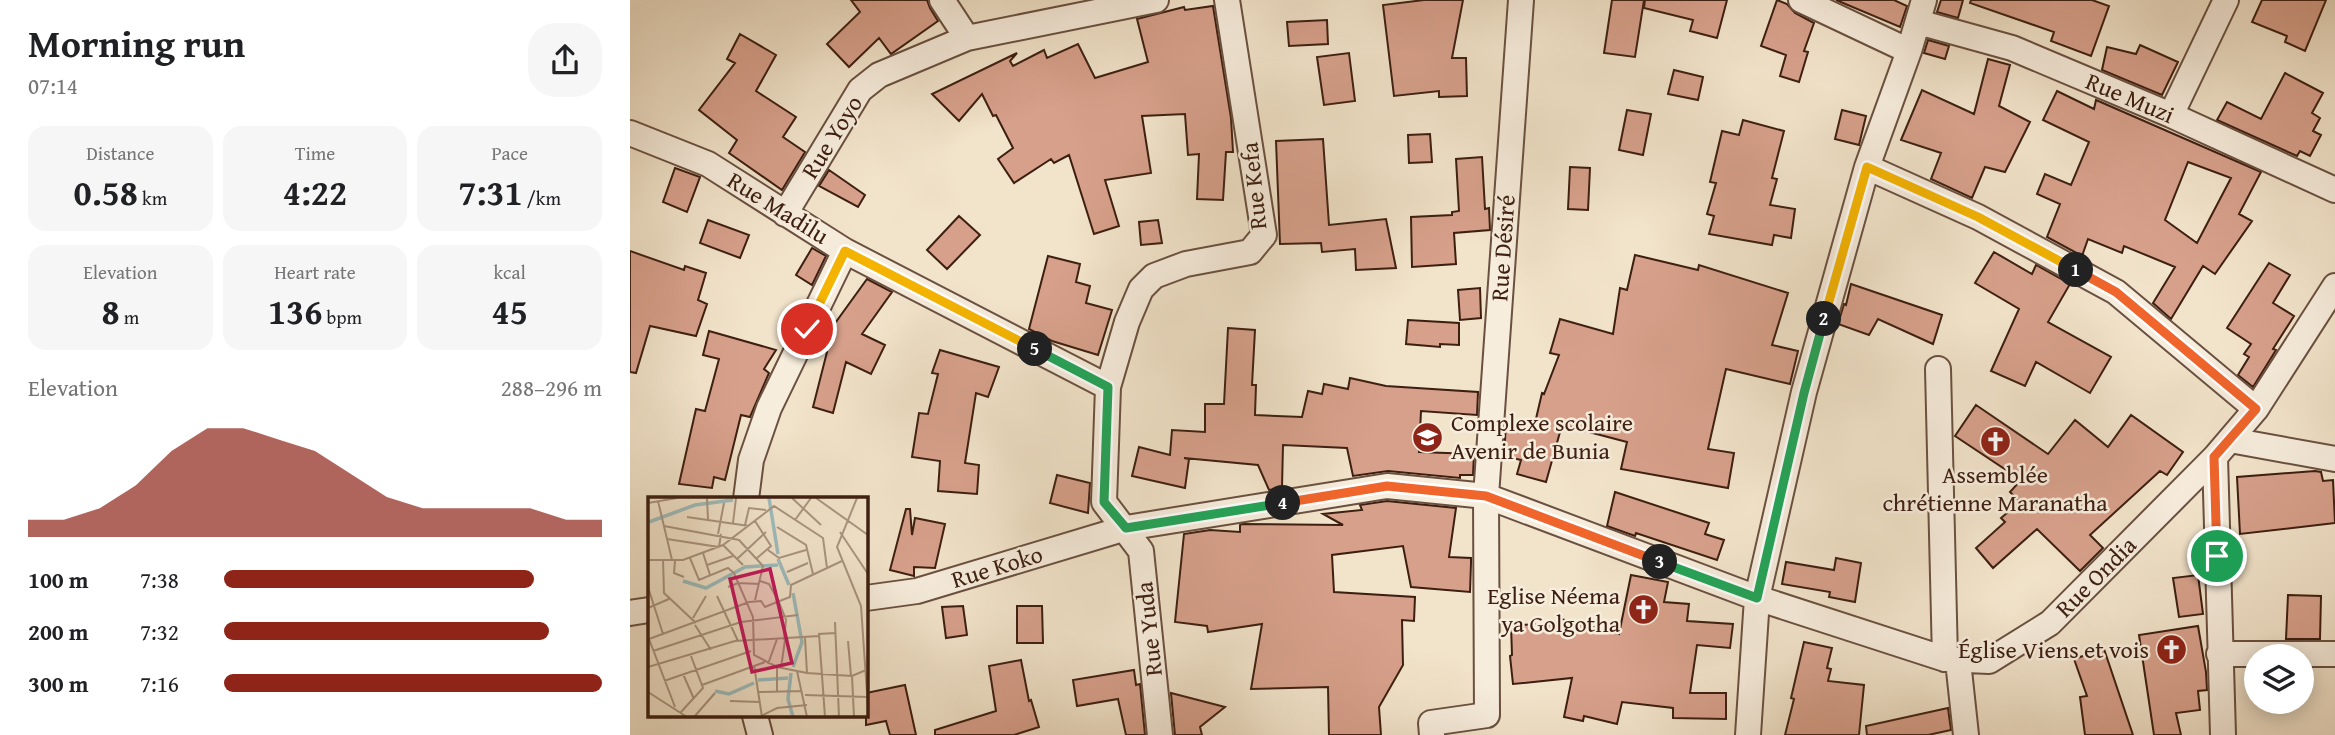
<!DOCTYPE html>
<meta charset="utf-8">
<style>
:root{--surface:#fff;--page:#f6f6f6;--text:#202124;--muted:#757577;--accent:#8f2418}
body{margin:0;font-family:"Gentium Book Plus",serif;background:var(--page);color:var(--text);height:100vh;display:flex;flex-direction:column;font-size:26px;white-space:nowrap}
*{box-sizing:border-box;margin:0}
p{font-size:23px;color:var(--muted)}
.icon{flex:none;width:38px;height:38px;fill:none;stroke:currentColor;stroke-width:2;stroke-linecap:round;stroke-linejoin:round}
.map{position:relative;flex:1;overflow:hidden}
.sheet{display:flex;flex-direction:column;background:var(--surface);width:630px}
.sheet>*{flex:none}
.buttons{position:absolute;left:1614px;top:644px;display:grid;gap:14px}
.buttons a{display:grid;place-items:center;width:70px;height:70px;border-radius:50%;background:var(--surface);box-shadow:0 4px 18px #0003;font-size:35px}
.pin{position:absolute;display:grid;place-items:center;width:60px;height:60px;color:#fff;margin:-30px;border:4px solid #fff;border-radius:50%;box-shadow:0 2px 7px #0007}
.km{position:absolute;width:35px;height:35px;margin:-18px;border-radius:50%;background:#222;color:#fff;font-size:19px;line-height:35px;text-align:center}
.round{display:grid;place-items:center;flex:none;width:74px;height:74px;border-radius:28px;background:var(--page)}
.headline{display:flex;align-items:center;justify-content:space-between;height:119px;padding:0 28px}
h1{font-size:38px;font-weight:700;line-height:52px}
.figures{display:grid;grid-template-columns:repeat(3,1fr);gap:10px;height:119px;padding:7px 28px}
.figures div{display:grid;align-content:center;border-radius:18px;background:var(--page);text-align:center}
.figures b{font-size:35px;font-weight:700}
.figures small{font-size:19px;font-weight:400}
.figures p{font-size:19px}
.chart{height:196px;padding:14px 28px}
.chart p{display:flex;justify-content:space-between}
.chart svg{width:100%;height:126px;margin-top:7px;fill:var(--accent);opacity:.7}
ul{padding:0 28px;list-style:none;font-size:23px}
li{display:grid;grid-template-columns:112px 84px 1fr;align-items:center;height:52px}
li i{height:18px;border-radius:9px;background:var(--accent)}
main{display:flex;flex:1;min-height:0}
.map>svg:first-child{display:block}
.building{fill:#d7a08b;stroke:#3d1f11;stroke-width:2;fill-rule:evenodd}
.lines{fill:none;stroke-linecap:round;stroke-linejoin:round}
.street-casing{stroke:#6a5040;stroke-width:28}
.street{stroke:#f7eddd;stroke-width:24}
.split-1-casing{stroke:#fff;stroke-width:14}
.split-2-casing{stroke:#fff;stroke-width:14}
.split-3-casing{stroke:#fff;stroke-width:14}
.split-4-casing{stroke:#fff;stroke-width:14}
.split-5-casing{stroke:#fff;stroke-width:14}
.split-6-casing{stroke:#fff;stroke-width:14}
.split-1{stroke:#f0652b;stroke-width:9}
.split-2{stroke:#f5b400;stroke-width:9}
.split-3{stroke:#22a559;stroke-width:9}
.split-4{stroke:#f0652b;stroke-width:9}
.split-5{stroke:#22a559;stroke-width:9}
.split-6{stroke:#f5b400;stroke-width:9}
.labels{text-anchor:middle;stroke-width:5;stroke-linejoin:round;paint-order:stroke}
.street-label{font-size:24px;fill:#3d1f11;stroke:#f7eddd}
.poi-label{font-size:24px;fill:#3d1f11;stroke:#f7eddd;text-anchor:end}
.inset-river{fill:none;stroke:#9dbdbe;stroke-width:3.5}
.inset-road{fill:none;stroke:#aa9581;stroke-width:2}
.view{fill:#c2185b;fill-opacity:0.15;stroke:#c2185b;stroke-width:3.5}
.inset-edge{fill:none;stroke:#3d1f11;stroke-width:3.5}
</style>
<main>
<section class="sheet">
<div class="headline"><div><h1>Morning run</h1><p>07:14</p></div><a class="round"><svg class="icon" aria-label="share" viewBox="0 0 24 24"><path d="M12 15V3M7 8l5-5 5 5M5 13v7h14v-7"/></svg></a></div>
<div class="figures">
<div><p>Distance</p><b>0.58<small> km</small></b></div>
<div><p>Time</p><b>4:22</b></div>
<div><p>Pace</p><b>7:31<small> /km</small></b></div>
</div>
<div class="figures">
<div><p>Elevation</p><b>8<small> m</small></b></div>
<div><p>Heart rate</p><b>136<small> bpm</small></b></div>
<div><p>kcal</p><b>45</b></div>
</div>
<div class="chart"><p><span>Elevation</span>288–296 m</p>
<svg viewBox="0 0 160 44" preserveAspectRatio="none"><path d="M0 44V38L10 38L20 34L30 26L40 14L50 6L60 6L70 10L80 14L90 22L100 30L110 34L120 34L130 34L140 34L150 38L160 38V44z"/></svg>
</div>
<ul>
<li><b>100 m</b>7:38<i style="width:82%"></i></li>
<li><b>200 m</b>7:32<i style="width:86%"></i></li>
<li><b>300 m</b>7:16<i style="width:100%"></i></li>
</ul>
</section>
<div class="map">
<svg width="1705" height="735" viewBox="0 0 1705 735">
<rect width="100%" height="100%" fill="#f2e4cb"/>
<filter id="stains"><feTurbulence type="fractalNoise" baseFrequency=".00286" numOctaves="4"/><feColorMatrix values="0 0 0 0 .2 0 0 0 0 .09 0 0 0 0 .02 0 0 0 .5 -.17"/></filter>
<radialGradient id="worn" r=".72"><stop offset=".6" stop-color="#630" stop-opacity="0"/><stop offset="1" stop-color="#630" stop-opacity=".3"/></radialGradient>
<path class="building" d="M221,0h76l3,8 8,13 -47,33 -12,-16 -30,29 -22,-23 33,-32z
M794,0h39l-11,58h14l1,38 -28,1v-6l-45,5 -11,-91z
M982,0h32l-9,57 -31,-4z
M1015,0h82l-10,38 -27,-7 3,-11 -49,-12z
M1147,0l10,4 8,9 19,10 -10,28 4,1 -9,30 -19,-6 6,-21 -25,-9z
M1206,0h58l13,6 -7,21z
M1311,0h22l-5,18 -21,-6z
M1341,0h121l17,6 -18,50 -40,-15 3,-9 -84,-29z
M1632,0h64l-21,51 -20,-9 2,-6 -35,-14z
M583,6l18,112 2,34h-7l-3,48 -26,-1 2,-45 -11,1 -3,-41 -43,2 9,57 -46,7 14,46 -25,8 -25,-79 -15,8 -3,-4 -37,24 -16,-24 15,-11 -17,-33 -3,1 -11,-22 -23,27 -27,-27 85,-41 -7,8 3,5 31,-16 3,8 31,-14 17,34 53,-16 -11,-43 47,-12 1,3z
M697,20l1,24 -39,2 -2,-24z
M110,34l36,21 -20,36 40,26 -13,20 22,15 -23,38 -53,-37 8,-13 -38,-30 36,-47 -8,-4z
M1298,40l21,6 -4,13 -21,-6z
M1510,45l38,17 -16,33 -60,-25 5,-23 29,7z
M719,53l6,48 -31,4 -7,-48z
M1358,59l22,6 -11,41 31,16 -25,50 -20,-5 -13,31 -41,-19 10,-26 -40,-13 21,-50 52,24z
M1044,70l29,7 -5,23 -30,-6z
M1655,73l38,20 -11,20 8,5 -7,13 8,4 -11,21 -10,-5 -3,5 -80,-36 10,-18 34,17z
M1427,91l37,18 2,-9 165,72 -22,42 13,7 -37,53 -12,-8 -32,53 -18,-16 22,-36 -51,-21 -2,7 -34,-14 -6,17 -35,-19 13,-33 -23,-10 8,-20 26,11 18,-43 -46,-22zM1558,162l43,16 -34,65 -32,-23z
M997,110l24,4 -8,41 -24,-5z
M1212,110l24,6 -7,29 -24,-6z
M1113,120l41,11 -12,47 5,1 -7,26 25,4 -4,29 -17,-3 -2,10 -63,-11 5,-18 -7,-2 9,-31 -6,-1 12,-51 17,4z
M800,134l2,28 -23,1 -1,-28z
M693,139l6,86 57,-6 10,49 -40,2 -1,-21 -33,3 -1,-9 -41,1 -4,-103z
M852,157l3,52 4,-1 1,22 -36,3 2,31 -44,3 -1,-50 41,-2v-3l7,-1 -3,-52z
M940,167l20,1 -2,42 -20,-1z
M45,168l25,9 -13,35 -24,-10z
M199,170l36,25 -7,12 -39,-21z
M329,216l21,19 -33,34 -20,-19z
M78,220l41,15 -9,23 -40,-15z
M528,220l4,23 -21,2 -2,-23z
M182,248l14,8 -14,29 -16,-10z
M0,251l54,19 1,-4 21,7 -8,27 9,4 -11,32 -46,-10 -14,47 -6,-1z
M1364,252l38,22 4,-9 34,19 -22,38 63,35 -21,36 -54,-31 -11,24 -34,-15 28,-62 -44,-26z
M1005,255l63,15 1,-5 89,28 -16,52 26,6 -8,33 -64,-15 -18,80 26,4 -6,35 -107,-19 6,-27 -65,-17 -16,57 -29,-8 4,-14 -17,-4 2,-33 24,5 1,-6 4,1 7,-30 2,1 15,-39 -9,-2 10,-34 53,15 7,-46 7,2z
M418,256l32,8 -4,18 14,4 -4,17 26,7 -14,45 -46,-14 -23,-12z
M1639,263l21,12 -17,28 21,13 -21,33 3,1 -23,37 -15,-12 11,-18 -5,-3 7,-10 -24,-16z
M237,279l25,13 -30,42 23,11 -14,29 -25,-12 -13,51 -20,-6 14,-55 -6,-3 7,-16z
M1221,284l91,31 -9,29 -55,-25 -9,16 -31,-11 6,-20 2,1z
M850,288l1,30 -21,2 -2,-30z
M778,320l51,3v22l-19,-1v3l-34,-3z
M598,328l27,2 -3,55h4l-1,30 47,2 6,-26 14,3 2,-10 24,5 2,-11 36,8 92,6 -1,23 -56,-4 -2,41 55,2 -1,21h-13v3l-72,-7 -35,5 -6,-28 -64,-3 -1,43 -13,2 -11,-25 -74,-7 5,1 -4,29 -53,-12 7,-29 31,8 2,-25 33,2v-28h19z
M79,331l67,19 -12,19 5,4 -19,44 -9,-2 -16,65 -11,-3 -2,11 -33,-4 17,-75 9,2 14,-52 -16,-4z
M310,350l59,17 -11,30 -12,-4 -11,70 14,2 -2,29 -39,-3 2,-30 -28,-4 7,-44 9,1 10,-40 -6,-1z
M1346,405l72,49 27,-34 33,27 23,-32 52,37 -16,23 -7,-4 -70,64 13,13 -23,23 -43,-42 -44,39 -17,-20 29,-26 -4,-4 19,-16 -10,-10 11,-12 -66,-44z
M1685,471l6,1 2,9 10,-1 2,43 -95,11 -3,-57z
M427,475l33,8 -2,30 -38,-10z
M985,492l94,31 -4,11 19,6 -7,20 -81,-27 -1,3 -28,-10z
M757,501l69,7 -7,49 22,1v5l-1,29 -59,-5 -8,-41 -71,9 2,37 81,5 -1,24 -12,-1 1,45 -24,42 2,28h-52l-1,-48 -77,2 11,-65 -54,8 -1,-6 -32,-4 9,-88 26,-4 30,2v-7l2,-1 101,1 -20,-11 39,-4 -2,-5z
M276,509h4l2,26 3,-17 30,6 -10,44 -21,-1v9l-24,-6z
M1206,558l25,5 -6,39 -26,-5 1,-5 -48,-8 4,-22 48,8z
M1001,575l37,7 -4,20 25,2 -2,17 46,3 -3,24 -33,-3 -7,48h36v26l-53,-1v-10l-51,-6 -5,22 -33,-8 -1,5 -19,-4 8,-39 -59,6 -3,-28 2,-1 -1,-30 49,-1 1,-5 58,15z
M1568,575l5,39 -24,3 -6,-39z
M1658,595l33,1 -1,43h-34z
M333,606l4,29 -21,3 -4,-31z
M387,606h25l1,37h-26z
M1568,626l8,46 1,18 -9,1 2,19 -24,3 5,22h-27l-15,-100z
M1174,642l28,6 -5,20 4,1 -3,12 36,4 -5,50h-74l9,-36 -3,-1z
M1474,649l29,86h-48l-5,-38 7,-1 -13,-37z
M391,660l8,41 2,-1 8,27 -25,8h-79v-5l61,-19 -7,-45z
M504,670l2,15 4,-1 5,51h-19l-8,-36 -41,7 -4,-26z
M275,685l11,50h-26l-4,-14 -20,4v-32z
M541,693l54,14 -25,20 2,8h-27z
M1318,708l3,22 -23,5h-61l-1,-9z"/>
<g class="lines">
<defs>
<path id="street" d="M312,0l25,38
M1171,0l108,51
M1288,22l94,26 159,67 164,75
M1541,115l55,-115
M0,133l78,31 137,87 263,136
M1237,167l111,50 138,75 140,117
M155,214l75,-124 19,-15 88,-37 189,-38
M1308,369l7,290
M1600,440l105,19
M1585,457l8,278
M116,499l5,-39 18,-52 76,-157
M236,598l51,-7 209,-63 261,-42 99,10 271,102 188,61 44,2 61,-38 165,-166 41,-48 79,-123
M0,613l19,-3
M1589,654h116
M1328,661l8,74
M125,716l5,19
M530,735l-19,-184 -37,-49 4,-115 19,-65 14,-33 13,-13 32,-12 64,-12 14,-17 -37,-235
M802,735l-1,-12 56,-8 -1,-219 35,-496
M1118,735l9,-137 47,-206 63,-225 42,-116 15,-51"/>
</defs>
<use href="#street" class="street-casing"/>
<use href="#street" class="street"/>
</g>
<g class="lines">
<defs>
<path id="split-1" d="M1446,270l40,22 140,117 -42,48 3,99"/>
<path id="split-2" d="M1194,319l43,-152 111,50 98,53"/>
<path id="split-3" d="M1030,562l97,36 47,-205 20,-74"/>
<path id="split-4" d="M653,503l104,-17 99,10 174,66"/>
<path id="split-5" d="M405,349l73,38 -4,115 22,26 157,-25"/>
<path id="split-6" d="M177,329l38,-78 190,98"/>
</defs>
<use href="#split-1" class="split-1-casing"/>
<use href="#split-2" class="split-2-casing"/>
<use href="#split-3" class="split-3-casing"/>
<use href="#split-4" class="split-4-casing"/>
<use href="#split-5" class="split-5-casing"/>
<use href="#split-6" class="split-6-casing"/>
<use href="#split-1" class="split-1"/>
<use href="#split-2" class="split-2"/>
<use href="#split-3" class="split-3"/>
<use href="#split-4" class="split-4"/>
<use href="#split-5" class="split-5"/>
<use href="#split-6" class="split-6"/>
</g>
<defs>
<symbol id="school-disc" viewBox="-11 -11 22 22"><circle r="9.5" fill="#8f2418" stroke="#f7eddd"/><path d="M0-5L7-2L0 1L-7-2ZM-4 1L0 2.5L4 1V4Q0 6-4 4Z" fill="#fff"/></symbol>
<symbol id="church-disc" viewBox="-11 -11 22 22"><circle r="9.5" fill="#8f2418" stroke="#f7eddd"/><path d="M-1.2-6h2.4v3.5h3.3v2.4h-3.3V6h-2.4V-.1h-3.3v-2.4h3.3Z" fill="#fff"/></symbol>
</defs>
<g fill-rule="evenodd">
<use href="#school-disc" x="780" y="420" width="35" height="35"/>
<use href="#church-disc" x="1348" y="424" width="35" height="35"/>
<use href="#church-disc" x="996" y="592" width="35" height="35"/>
<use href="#church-disc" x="1524" y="632" width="35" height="35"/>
</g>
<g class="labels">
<g class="street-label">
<text transform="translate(1500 98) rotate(23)" y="8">Rue Muzi</text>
<text transform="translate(202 137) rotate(-58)" y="8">Rue Yoyo</text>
<text transform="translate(624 186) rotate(-96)" y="8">Rue Kefa</text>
<text transform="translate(148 208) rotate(32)" y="8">Rue Madilu</text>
<text transform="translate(873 248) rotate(-86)" y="8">Rue Désiré</text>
<text transform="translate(367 567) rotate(-17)" y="8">Rue Koko</text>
<text transform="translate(1466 577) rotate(-45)" y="8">Rue Ondia</text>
<text transform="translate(519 629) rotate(-96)" y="8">Rue Yuda</text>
</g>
<g class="poi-label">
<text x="821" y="431" text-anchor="start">Complexe scolaire<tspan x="821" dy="28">Avenir de Bunia</tspan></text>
<text x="1365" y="483" text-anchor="middle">Assemblée<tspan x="1365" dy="28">chrétienne Maranatha</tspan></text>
<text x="990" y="604">Eglise Néema<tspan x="990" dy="28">ya Golgotha</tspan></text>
<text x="1519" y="658">Église Viens et vois</text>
</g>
</g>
<g transform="translate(18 497)">
<rect width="220" height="220" fill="#f2e4cb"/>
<path class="inset-river" d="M121,1l9,56M1,25l46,-17 38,-5M130,62l11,26M35,84l23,7 39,-21 33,-2M145,170l9,-25 -9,-49M143,176l-3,26 5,18M110,183l30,-2M67,194l14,3 25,-11"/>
<path class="inset-road" d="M59,1l1,21M144,1l29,27M168,1l52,37M209,1l-20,49 24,59 7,102M10,4l14,59M0,6l29,-5M39,20l62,9M147,23l16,-22M107,24l16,25 -14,12M85,26l3,-25M97,28l4,-17 17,2M16,29l75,14 24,26 -8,34M129,30l29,18 7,29M192,35l28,42M70,37l6,-31M19,42l52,8 2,-13M75,48l20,20M120,53l11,8 27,-8M55,56l7,22M42,61l9,22 29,-12 6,5 19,44 1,38 23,12 30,6 45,3 14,-6M89,62l29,-27M0,63h35l40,-15 51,-39 49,32 4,30M15,63l1,33 32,30M27,64l-1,12 10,4M59,68l26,-9M139,75l21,-9M112,84l9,3 10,18M0,90l15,47M80,90l10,-4 21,1M69,99l21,45M131,105l7,18 -2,20M0,111l21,-9M45,121l13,-22M187,125l4,95M47,128l16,25M157,141l2,35M1,142l100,-37 12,-1 4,6 12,-5 13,-5 1,-12 51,-24M1,142l26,68M200,144l3,35M5,154l88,-29 57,-7M120,167l9,-25M106,168l8,52M0,170l87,-26 84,-5M129,170v24M133,171l4,-28M149,174l10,46M35,177l11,25M204,179l2,41M16,184l87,-30M54,188l63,-23M0,195l39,25M111,195l43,-1M157,198l63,2M82,204l30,1M33,215l22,-24 -12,-32M113,219l16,-8 30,-3M46,220l21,-24M177,220l-6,-83 16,-1"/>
<path class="view" d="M122,72l22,94 -40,9 -22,-93z"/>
<rect width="220" height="220" class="inset-edge"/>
</g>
<rect width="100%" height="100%" filter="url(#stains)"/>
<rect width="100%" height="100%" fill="url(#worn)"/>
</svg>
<div class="buttons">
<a><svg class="icon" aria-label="layers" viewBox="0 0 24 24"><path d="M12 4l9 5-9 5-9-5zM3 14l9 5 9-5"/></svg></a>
</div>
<div class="pin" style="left:1587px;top:556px;background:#1e9e55"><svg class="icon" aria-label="arrive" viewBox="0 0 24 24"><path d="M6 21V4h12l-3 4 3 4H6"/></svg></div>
<div class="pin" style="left:177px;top:329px;background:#d93025"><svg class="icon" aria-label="check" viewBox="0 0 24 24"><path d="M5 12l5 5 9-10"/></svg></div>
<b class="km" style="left:1446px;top:270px">1</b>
<b class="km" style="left:1194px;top:319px">2</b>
<b class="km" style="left:1030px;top:562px">3</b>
<b class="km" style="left:653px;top:503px">4</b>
<b class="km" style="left:405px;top:349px">5</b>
</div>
</main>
